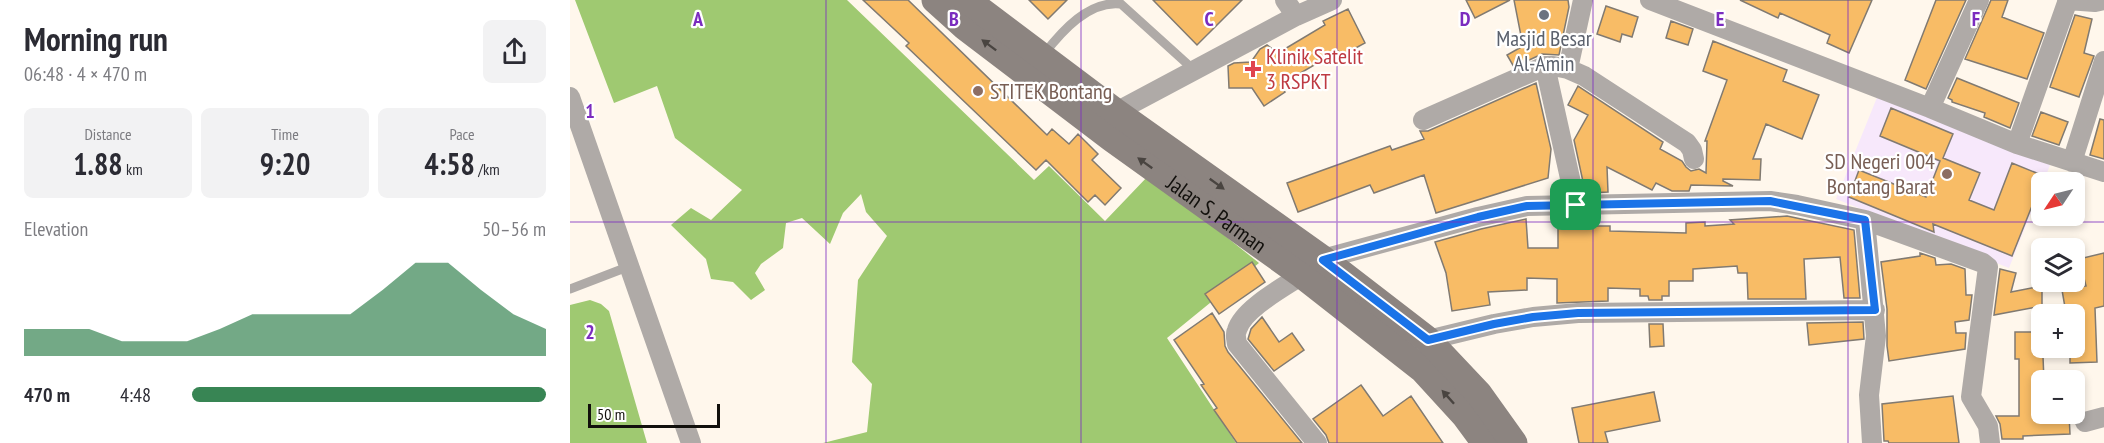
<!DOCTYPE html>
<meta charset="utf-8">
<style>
:root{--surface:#fff;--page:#f2f2f3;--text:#2b2b33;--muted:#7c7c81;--accent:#388554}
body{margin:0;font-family:"PT Sans Narrow",sans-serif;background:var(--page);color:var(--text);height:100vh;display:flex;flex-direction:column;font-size:22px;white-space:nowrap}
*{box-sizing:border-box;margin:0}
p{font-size:20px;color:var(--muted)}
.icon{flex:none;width:33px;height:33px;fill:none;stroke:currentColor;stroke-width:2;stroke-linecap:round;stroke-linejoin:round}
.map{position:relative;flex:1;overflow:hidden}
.side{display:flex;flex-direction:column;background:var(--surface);width:570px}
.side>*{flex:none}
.needle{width:39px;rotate:235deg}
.controls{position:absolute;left:1461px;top:172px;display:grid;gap:12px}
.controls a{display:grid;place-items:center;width:54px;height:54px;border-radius:9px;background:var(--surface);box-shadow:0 3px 9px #0003;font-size:30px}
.scale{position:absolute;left:18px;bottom:15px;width:132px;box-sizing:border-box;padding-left:6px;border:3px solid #12100c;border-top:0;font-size:16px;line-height:21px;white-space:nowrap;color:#12100c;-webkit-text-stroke:4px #fff;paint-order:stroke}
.pin{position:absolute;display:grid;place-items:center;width:51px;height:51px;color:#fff;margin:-26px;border-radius:12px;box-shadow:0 3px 9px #0006}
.round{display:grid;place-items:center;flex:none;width:63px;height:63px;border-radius:9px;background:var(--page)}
.headline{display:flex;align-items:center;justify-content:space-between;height:102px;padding:0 24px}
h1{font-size:33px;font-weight:700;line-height:45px}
.stats{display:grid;grid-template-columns:repeat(3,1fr);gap:9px;height:102px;padding:6px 24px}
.stats div{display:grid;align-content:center;border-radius:9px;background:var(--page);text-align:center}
.stats b{font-size:30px;font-weight:700}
.stats small{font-size:16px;font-weight:400}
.stats p{font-size:16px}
.chart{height:168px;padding:12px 24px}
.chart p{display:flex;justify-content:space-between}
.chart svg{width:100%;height:108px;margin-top:6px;fill:var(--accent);opacity:.7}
ul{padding:0 24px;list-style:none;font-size:20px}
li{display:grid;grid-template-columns:96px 72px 1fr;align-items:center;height:45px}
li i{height:15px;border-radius:8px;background:var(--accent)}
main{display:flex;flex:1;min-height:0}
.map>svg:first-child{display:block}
.education{fill:#f7e8fb}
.forest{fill:#9fc971}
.building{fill:#f8bc66;stroke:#817a71;stroke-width:1.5}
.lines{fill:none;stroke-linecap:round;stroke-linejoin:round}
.lane{stroke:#afaaa7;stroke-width:9}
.street{stroke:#afaaa7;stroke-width:20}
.secondary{stroke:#8c8480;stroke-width:27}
.oneway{fill:#494440}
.route-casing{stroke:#fff;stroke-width:12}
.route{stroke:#1a73e8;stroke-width:8}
.grid{fill:none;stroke:#7b2cbf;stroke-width:1.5;stroke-opacity:0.55}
.worship-dot{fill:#6b7280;stroke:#fff;stroke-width:2}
.health-dot{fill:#e0444e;stroke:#fff;stroke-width:2}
.education-dot{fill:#8d6e63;stroke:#fff;stroke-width:2}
.labels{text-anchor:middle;stroke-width:4.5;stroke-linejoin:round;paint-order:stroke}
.worship-label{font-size:22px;fill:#5b616d;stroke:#fff}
.health-label{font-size:22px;fill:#be3a42;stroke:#fff;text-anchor:start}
.education-label{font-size:22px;fill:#785e54;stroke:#fff;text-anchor:start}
.street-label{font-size:22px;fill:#12100c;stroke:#fff}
.grid-label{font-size:20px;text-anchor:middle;font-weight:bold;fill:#7b2cbf;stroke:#fff;stroke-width:4.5;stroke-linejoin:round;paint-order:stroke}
</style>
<main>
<section class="side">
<div class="headline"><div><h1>Morning run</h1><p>06:48 · 4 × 470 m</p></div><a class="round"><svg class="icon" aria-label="share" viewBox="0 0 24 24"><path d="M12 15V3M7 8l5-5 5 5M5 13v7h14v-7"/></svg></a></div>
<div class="stats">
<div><p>Distance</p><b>1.88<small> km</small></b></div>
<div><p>Time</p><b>9:20</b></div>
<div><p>Pace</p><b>4:58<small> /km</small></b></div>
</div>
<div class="chart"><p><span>Elevation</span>50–56 m</p>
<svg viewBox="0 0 160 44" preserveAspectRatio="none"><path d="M0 44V33L10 33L20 33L30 38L40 38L50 38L60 33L70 27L80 27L90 27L100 27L110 17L120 6L130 6L140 17L150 27L160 33V44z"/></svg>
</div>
<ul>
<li><b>470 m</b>4:48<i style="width:100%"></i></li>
</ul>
</section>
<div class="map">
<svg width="1534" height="443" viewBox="0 0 1534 443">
<rect width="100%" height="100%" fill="#fff7ec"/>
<path class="education" d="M1308,95l172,70 -7,18h-1l-1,5 -32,80 -173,-69z"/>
<path class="forest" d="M5,0h272l187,180 15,-14 56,55 44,-46 110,88 -92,75 69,105h-413l44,-11 5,-48 -20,-22 6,-82 29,-44 -21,-24 -5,-18 -18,19 -13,31 -28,-26 -16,5 -3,25 -22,16 -6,9 10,17 -14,10 -18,-18 -22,-3 -5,-20 -35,-34 20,-17 20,12 31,-30 -67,-52 -18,-52 -43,17z
M20,300l11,4 8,7 38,132h-77v-138z"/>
<path class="building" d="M293,0h45l139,135 5,-6 17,15 9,-10 20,20 -6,6 29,28 -16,17 -10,-10 -7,7 -42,-42 -10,10 -130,-124 3,-3z
M459,0h38l-19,19z
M583,0h89l-45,45z
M896,0h44l-35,18z
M944,0h54l1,7 -10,48 -17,-1 -28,13 -7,-12 16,-9z
M1170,0h132l-23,53 -22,-10 3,-8 -50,-22 -2,5z
M1366,0h30l-40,89 -21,-9z
M1421,0h17l-6,17 42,16 -17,46 -62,-20z
M1036,6l32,11 -6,20 -10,-3 -2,8 -23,-8z
M778,9l17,34 -24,13 -3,-5 -58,34 5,7 -21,14 -12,-18h-23l-1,-22 6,-3 17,-1 9,-13 7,-4 11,8 47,-28 -2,-4z
M1505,15l17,4 -8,34 10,3 -15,41 -29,-10z
M1101,21l22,8 -5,16 -22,-7z
M1143,41l74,29 -4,11 36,14 -17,44 -36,-15 -13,35h8l-1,21 -37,-1v2l10,5 -42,-1 -2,6h-17l-16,-8 -4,7 -45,-23 1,25 -19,1v-3l-4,1 -11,-51 14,-25 -20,-10 10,-19 85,56 -3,7 22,12 4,6 5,4 8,-2 7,4 1,-32h-2l22,-61 -24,-9z
M1387,78l62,25 -9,25 -26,-11 1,-4 -33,-11v-2l-4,-2z
M966,83l15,66 -3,29 -112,35 -12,-38 -50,18 -4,-8 -72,27 -11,-29 103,-37 2,4 32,-11 -4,-8h8z
M1321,108l62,26 -10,24 37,15 -11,27 25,10 18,-47 32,13 -32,80 -79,-32 1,8 -85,-35 10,-27 67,27 14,-36 -60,-25z
M1471,112l27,10 -9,23 -27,-9z
M1530,119l4,1v39l-14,-4z
M1217,216l67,14 6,68h-16l-4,-41 -36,2 2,40h-58l-1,-26h-9l-1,-7 -44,3v12h-24v15h-7v4h-13l-1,-4h-8v-7l-32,-1v13l-51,2v-24l-30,-1v12l-39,2 2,13 -38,6 -6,-38 -11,-31 46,-13 45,-10 2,29h30v-29h25v7h27v5l76,2v-10l19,-1v4l29,-2 -4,-4z
M1350,253l15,5 1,7 15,-1 14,5 1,26h6l-3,25 -14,2 1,11h10l-1,16 -76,12 -2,-15v-37l-6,-47 39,-6z
M1534,253v53l-9,2 2,54 -27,1v-15h4v-37l-8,2 -4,-23 24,-4 -7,-27z
M682,262l13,20 -46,32 -14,-20z
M1430,269l16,4 -5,19 31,-6v20l-48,9z
M642,313l12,19 1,14 3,6 74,91h-65l-23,-33 3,-2 -16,-23 3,-1 -30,-44z
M692,317l17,25 13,-9 12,17 -30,21 -26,-32 3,-10z
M1293,322l1,17 -55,6 -2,-22z
M1079,324h14l1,22 -14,1z
M1445,332h27l2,49h-2v34l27,-1 1,20 -47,2v3h-21l-2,-15 -4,-8h23v-57h-4z
M791,385l22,31 28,-20 32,47h-114l-3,-8 -13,-16z
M1084,392l6,29 -55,11 3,11h-29l-7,-35z
M1383,396l6,47h-70l-1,-2h-4l-2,-37z"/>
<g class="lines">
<path class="lane" d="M474,54c18,-23 45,-54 77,-50l73,66
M0,289l60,-23"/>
<path class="street" d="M715,0l11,16
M1080,0l280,108 87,36 87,28
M1497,0l28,2 9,-2
M975,66l31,139
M998,69l15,-69
M0,97l121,346
M1360,108l49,-108
M546,112l180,-96 36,-16
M853,120l122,-54h8l15,3 16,7 103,67 5,7 2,9
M1447,144l51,-144
M1502,162l32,-101
M1295,220l11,116 -7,59 3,48
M753,259l155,-42 49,-11 243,-5 27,4 68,15 118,43 5,4 -17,130 17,29 2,17
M732,275c-18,12 -59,34 -65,55 -2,4 -1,8 0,14l80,99
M858,340l66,-16 39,-7 45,-4 297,-3
M1515,422l19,-5"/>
<g class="secondary">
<path id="s1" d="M365,0l30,27 146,111 191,137 120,94 43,47 20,27"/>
<path d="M397,0l149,112 207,147 105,81 51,54 35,49"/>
</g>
</g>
<defs><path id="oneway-solid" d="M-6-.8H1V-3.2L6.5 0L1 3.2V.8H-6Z" transform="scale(1.5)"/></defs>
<g class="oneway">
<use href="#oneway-solid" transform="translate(419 45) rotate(-143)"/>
<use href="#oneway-solid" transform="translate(575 163) rotate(-144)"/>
<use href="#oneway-solid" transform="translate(647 184) rotate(36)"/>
<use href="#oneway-solid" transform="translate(878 397) rotate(-132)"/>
</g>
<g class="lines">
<defs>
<path id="route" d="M1200,201l95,19 10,90 -297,3 -45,4 -39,7 -66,16 -105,-80 155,-43 49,-11z"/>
</defs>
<use href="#route" class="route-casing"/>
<use href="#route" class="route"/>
</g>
<path class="grid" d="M256,0v443M511,0v443M767,0v443M1023,0v443M1278,0v443M0,222h1534"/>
<circle class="worship-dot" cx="974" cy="15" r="6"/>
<path class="health-dot" d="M680 60h6v6h6v6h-6v6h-6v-6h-6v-6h6z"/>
<g class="education-dot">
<circle cx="408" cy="91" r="6"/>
<circle cx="1377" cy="174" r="6"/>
</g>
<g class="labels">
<g class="worship-label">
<text x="974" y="46">Masjid Besar<tspan x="974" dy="25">Al-Amin</tspan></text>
</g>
<g class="health-label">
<text x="696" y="64">Klinik Satelit<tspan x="696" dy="25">3 RSPKT</tspan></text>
</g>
<g class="education-label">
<text x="420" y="99">STITEK Bontang</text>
<text x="1365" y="169" text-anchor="end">SD Negeri 004<tspan x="1365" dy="25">Bontang Barat</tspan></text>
</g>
<g class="street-label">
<text dy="8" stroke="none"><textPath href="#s1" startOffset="354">Jalan S. Parman</textPath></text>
</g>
</g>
<g class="grid-label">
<text x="128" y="26">A</text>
<text x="384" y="26">B</text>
<text x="639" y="26">C</text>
<text x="895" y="26">D</text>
<text x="1150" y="26">E</text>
<text x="1406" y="26">F</text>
<text x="20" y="118">1</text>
<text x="20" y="339">2</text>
</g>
</svg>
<div class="controls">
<a><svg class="needle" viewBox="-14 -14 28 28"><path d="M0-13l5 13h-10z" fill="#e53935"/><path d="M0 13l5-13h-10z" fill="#7c7c81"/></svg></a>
<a><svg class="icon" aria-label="layers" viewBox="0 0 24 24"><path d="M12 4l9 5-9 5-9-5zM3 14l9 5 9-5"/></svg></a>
<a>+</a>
<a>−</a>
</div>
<div class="scale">50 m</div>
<div class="pin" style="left:1006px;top:205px;background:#1e9e55"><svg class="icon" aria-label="arrive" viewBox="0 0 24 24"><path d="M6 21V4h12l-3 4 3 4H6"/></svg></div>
</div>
</main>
